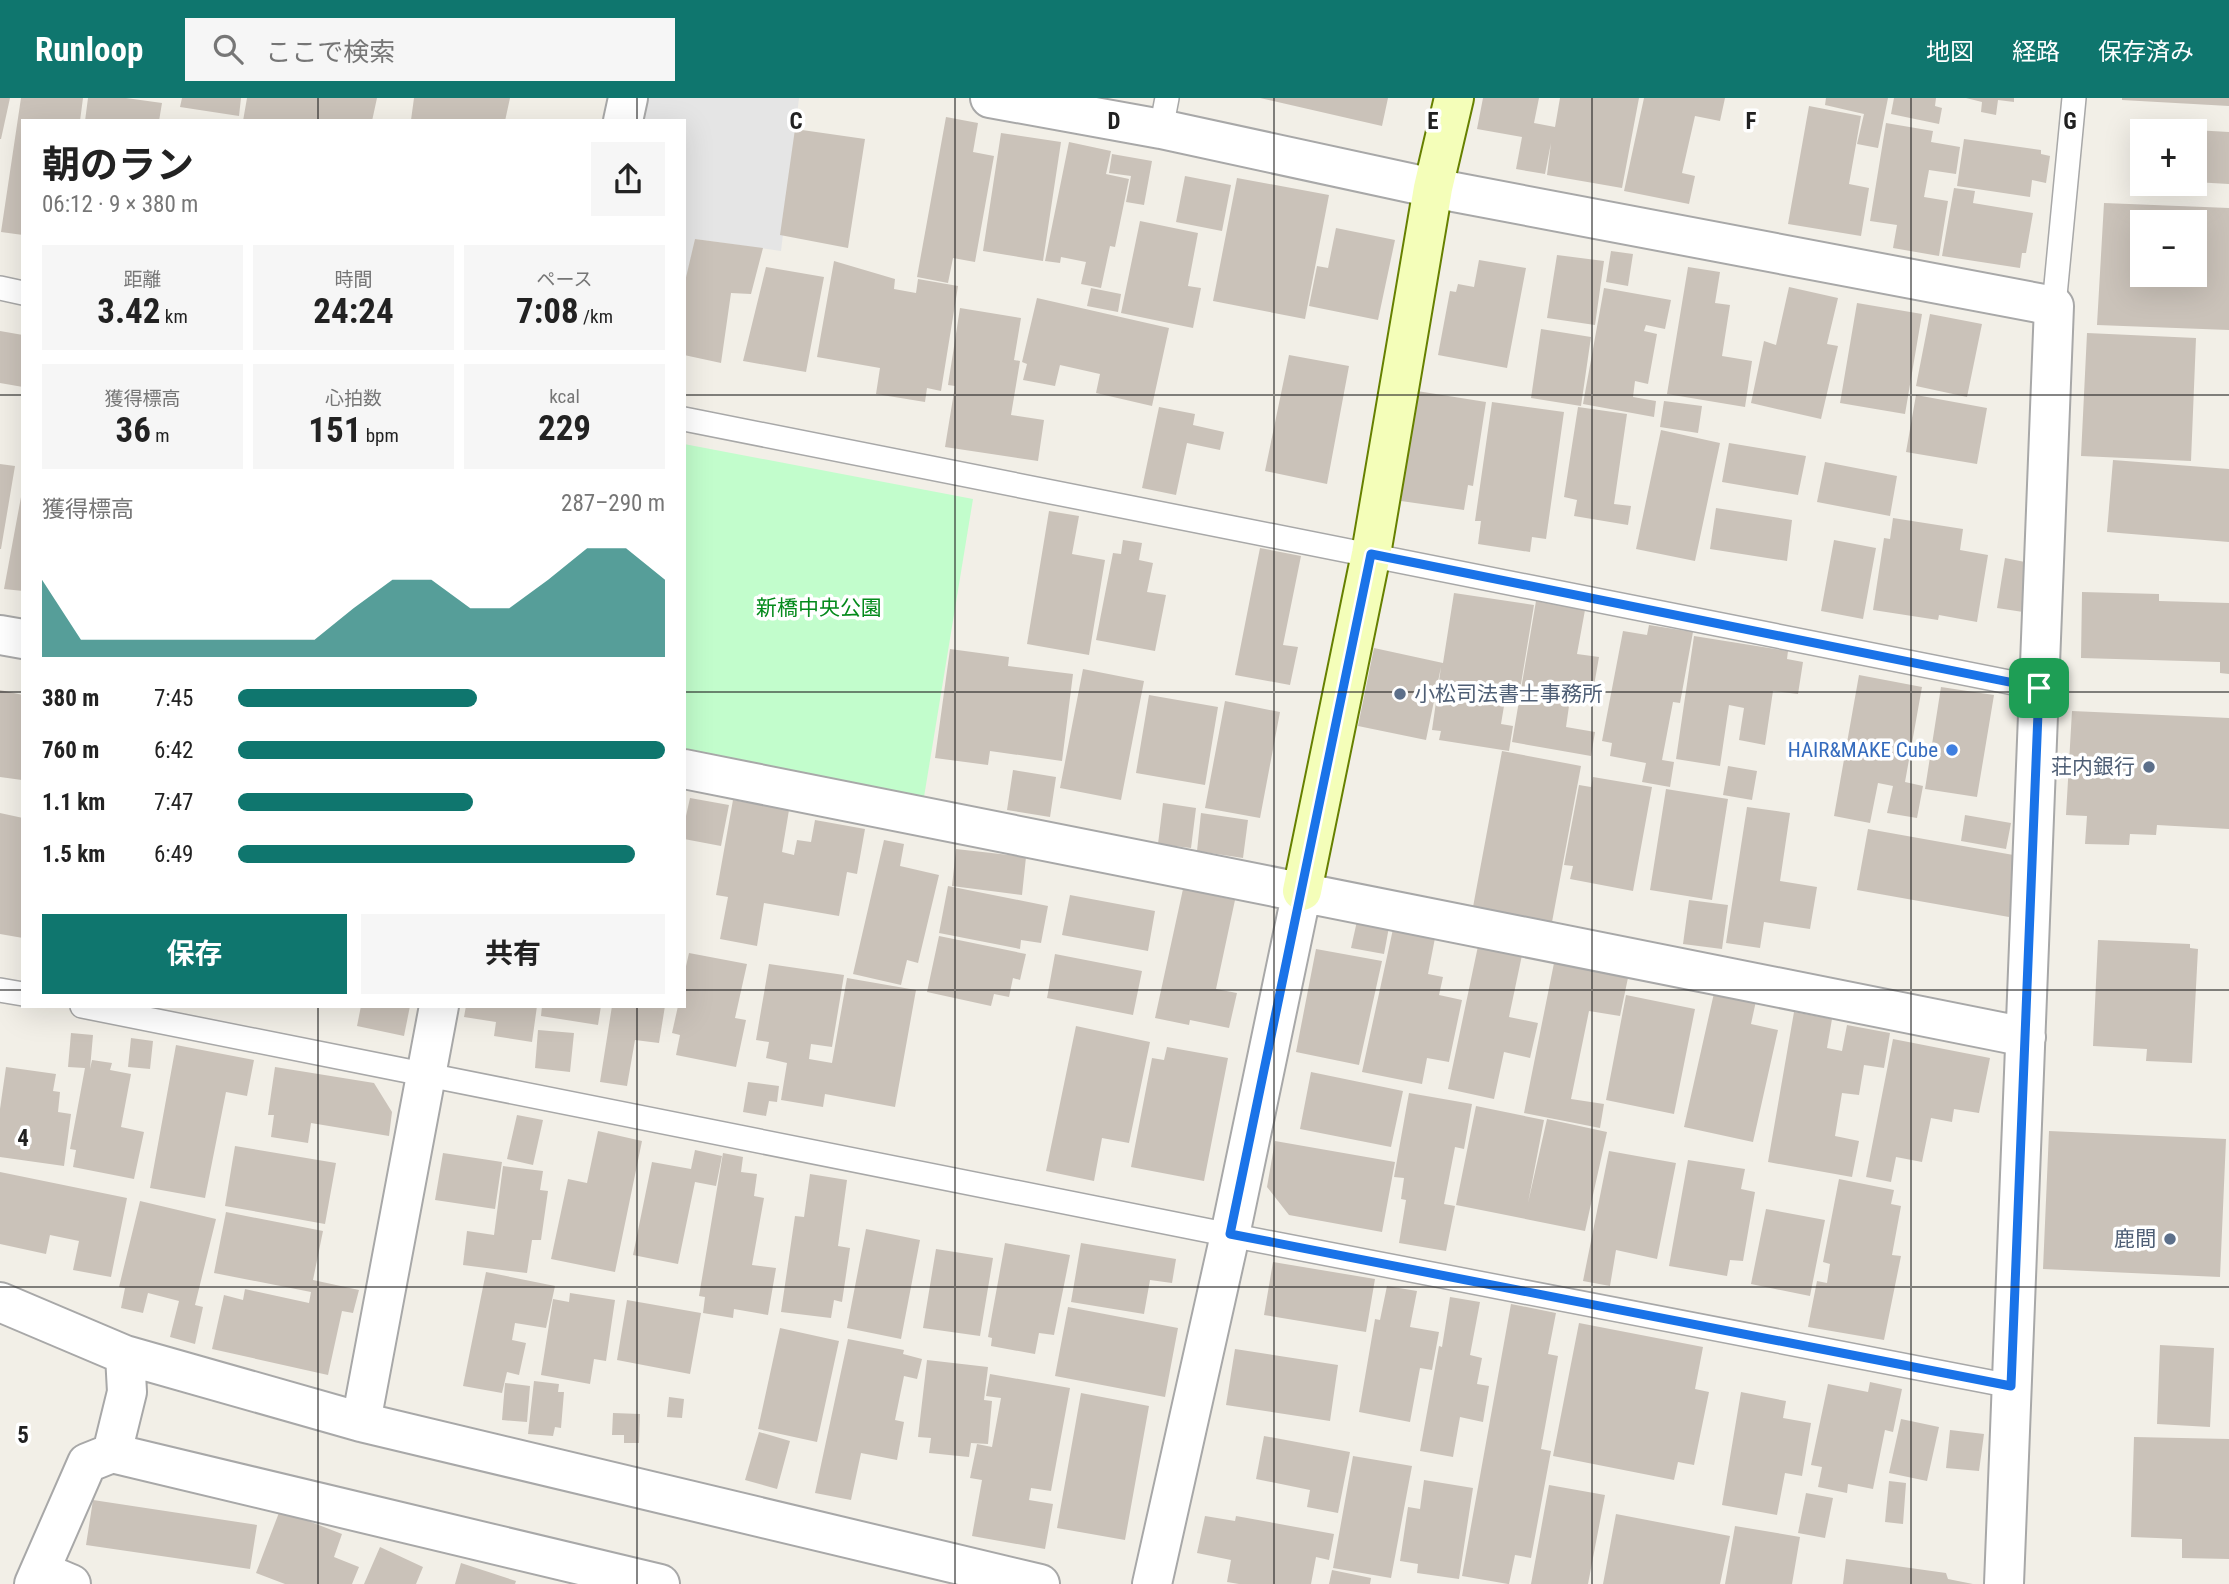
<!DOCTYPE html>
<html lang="ja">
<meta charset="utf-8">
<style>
:root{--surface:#fff;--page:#f6f6f6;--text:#222;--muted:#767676;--accent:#0f766e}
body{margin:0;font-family:"Roboto Condensed","Noto Sans JP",sans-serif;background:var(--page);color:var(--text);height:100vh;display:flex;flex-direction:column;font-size:26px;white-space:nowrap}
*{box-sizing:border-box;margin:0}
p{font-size:23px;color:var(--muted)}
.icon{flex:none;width:38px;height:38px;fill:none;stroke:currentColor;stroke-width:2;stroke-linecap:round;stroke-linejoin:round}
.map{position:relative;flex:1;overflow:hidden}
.side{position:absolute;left:21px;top:21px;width:665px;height:889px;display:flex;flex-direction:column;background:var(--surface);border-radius:0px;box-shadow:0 7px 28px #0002}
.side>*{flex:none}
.buttons{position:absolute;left:2130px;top:21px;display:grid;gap:14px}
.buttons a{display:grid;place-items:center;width:77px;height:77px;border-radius:0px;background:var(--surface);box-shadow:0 7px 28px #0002;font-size:35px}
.pin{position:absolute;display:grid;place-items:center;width:60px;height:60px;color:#fff;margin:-30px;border-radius:14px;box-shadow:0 4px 10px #0006}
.round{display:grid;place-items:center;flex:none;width:74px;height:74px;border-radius:0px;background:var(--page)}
.summary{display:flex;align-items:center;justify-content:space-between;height:119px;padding:0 21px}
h1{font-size:38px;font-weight:700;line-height:52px}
.metrics{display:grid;grid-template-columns:repeat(3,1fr);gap:10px;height:119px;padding:7px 21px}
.metrics div{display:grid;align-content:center;border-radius:0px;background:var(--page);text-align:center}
.metrics b{font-size:35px;font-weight:700}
.metrics small{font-size:19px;font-weight:400}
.metrics p{font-size:19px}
.chart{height:196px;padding:14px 21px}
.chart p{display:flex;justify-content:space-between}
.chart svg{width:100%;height:126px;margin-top:7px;fill:var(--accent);opacity:.7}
.primary-button{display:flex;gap:14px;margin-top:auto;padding:14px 21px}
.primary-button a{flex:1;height:80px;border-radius:0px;background:var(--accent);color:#fff;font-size:28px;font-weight:700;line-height:80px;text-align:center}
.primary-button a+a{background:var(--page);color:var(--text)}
ul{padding:0 21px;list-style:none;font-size:23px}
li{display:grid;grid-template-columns:112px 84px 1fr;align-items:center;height:52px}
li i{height:18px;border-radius:9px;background:var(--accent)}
header{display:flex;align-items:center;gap:42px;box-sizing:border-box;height:98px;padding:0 35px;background:var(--accent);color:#fff}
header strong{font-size:33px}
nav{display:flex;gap:38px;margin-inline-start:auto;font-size:24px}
.search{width:490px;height:63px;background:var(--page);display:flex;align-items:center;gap:18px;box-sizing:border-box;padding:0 24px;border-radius:0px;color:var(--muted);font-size:26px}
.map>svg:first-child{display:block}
.park{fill:#c2fdcc}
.parking{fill:#e5e5e5}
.building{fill:#cac2b9;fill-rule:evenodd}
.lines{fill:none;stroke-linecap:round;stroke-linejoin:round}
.lane-casing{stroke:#a8a8a8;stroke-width:26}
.street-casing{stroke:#a8a8a8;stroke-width:42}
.secondary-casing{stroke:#668000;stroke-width:42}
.lane{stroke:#fff;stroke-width:23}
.street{stroke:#fff;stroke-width:38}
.secondary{stroke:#f4feb9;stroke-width:38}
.route-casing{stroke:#fff;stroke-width:14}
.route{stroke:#1a73e8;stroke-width:9}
.grid{fill:none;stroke:#212121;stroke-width:2;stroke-opacity:0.55}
.service-dot{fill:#5c6f8a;stroke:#fff;stroke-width:2.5}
.shop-dot{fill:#3f7fe0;stroke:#fff;stroke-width:2.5}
.labels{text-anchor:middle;stroke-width:7;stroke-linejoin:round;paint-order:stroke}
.park-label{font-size:21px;fill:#048a1b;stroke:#fff}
.service-label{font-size:21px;fill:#4e5e75;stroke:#fff;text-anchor:end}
.shop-label{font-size:21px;fill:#366cbe;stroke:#fff;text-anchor:end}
.grid-label{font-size:23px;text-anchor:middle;font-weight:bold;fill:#212121;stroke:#fff;stroke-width:7;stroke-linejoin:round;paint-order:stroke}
</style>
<header>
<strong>Runloop</strong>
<div class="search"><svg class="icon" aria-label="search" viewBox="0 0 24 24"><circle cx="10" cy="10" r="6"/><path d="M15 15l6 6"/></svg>ここで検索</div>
<nav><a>地図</a><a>経路</a><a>保存済み</a></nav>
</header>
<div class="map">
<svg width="2229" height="1486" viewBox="0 0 2229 1486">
<rect width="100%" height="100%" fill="#f2efe7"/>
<path class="park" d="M684,346l289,55 -49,298 -240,-43z"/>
<path class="parking" d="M644,0h155l-18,153 -86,-12 -11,52v-170h-45z"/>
<path class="building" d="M0,0h10l-9,41h-1z
M21,0h62l-3,23h-57v114l-22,-3z
M88,0h38l36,5 -3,18h-74z
M182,0h59l-2,18 -59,-9z
M247,0h130l-5,23h-129z
M414,0h96l-5,23 -94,-1z
M1260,0h128l-6,28z
M1483,0h56l-5,25 21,4 5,-29h79l-17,90 -75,-13 4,-32 -6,31 -29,-5 6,-32 -45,-8z
M1644,0h81l-5,23 -25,-5 -13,57 13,3 -6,28 -65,-13z
M1826,0h62l-10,50 -21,-4 7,-30 -39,-9z
M1894,0h42l-1,8 7,2 -3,16 -48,-10z
M1966,0h48v4l-16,-2 -2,15 -15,-3 1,-10z
M2122,0h107v8l-107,-6z
M1809,8l52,10 -12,68 20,4 -8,48 -73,-12z
M946,19l32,6 -5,29 21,4 -19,106 -22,-4 -5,25 -31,-6z
M1886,25l47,8 -2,11 29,5 -4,27 -27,-4 -5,27 24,4 -9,55 -46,-8 4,-23 -27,-4z
M2140,30l24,1v2h-22v49h-4z
M795,31l70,10 -17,109 -68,-13z
M2194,32l35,2v52l-35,-2z
M1001,35l60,9 -18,119 -60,-10z
M1964,41l77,11v4l9,2 -4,27 -14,-3 -2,17 -73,-11z
M1069,44l42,9 -5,23 23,5 -14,68 -5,-1 -9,42 -20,-4 5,-22 -25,-5 -1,6 -15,-2z
M1112,56l40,7 -8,44 -18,-3 5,-26 -22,-3z
M1185,78l46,9 -9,46 -46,-9z
M1237,80l92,17 -24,124 -92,-18z
M1954,90l21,3 -2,12 60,10 -7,40h-4l-2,15 -78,-12z
M2104,105l125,5v122l-132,-5zM2142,124h52v53h-52z
M1140,123l58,12 -10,53 13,2 -8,40 -72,-15z
M1336,130l59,12 -17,80 -69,-14 8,-40 11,2z
M695,141l68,9 -12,46 -20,-1 -10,70 -37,-8v-69z
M1611,153l22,3 -5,32 -22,-4z
M1557,157l47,6 -9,64 -48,-7z
M1479,162l47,8 -19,100 -69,-13 12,-64 6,1 2,-8 16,3z
M834,163l61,18 -1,10 22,4 2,-14 40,7 -17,105 -14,-3 -2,14 -49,-8 4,-26 -63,-11z
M766,169l58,10 -18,95 -63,-11z
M1688,169l32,5 -5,31 15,2 -8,51 30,5 -7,46 -78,-13z
M1789,189l49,11 -11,46 11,2 -17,73 -70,-16 13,-62 12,4z
M1091,190l30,6 -3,18 -31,-6z
M1604,190l67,12 -6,29 -19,-4 -2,6 13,3 -9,50 -13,-3 -2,16 23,4 -2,16 -71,-13z
M1037,200l132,30 -17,78 -56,-13 4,-19 -40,-9 -5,21 -32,-6 4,-16 -5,-2z
M1857,205l65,11 -17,100 -65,-11z
M960,210l61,10 -7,42 6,1 -9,54 33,5 -6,41 -93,-14 10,-61 -7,-1z
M1930,216l52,10 -15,73 -51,-11z
M1541,231l50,8 -10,69 -50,-8z
M0,233l23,4v52l-23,-4z
M2087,235l109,5 -5,123 -110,-5z
M1289,257l60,11 -22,118 -62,-13z
M1417,293l69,11 -13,84 -5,-1 -4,25 -63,-9z
M1916,297l71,13 -10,56 -71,-12z
M1664,303l38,5 -4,27 -38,-6z
M1492,304l72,10 -18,127 -14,-2 -2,15 -52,-8 3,-23h-6z
M1159,309l36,7 -2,11 31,7 -4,18 -33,-7 -11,52 -34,-7z
M1578,309l49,7 -13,90 17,2 -3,19 -54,-9 3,-16 -13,-3z
M1661,332l59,13 -25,118 -59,-12z
M1729,345l77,13 -8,39 -76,-13z
M2113,362l116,9v73l-122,-10z
M1825,364l72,14 -7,40 -73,-14z
M0,366l15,2 -14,83h-1z
M21,399h2v94l-19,-2z
M1716,410l76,12 -5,41 -77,-12z
M1049,413l30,5 -7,38 33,6 -16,95 -62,-11z
M1893,420l70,11 -3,21 28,5 -11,67 -38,-7 -1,5 -65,-10 11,-72 6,1z
M1123,442l19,3 -3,17 14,3 -6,29 19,3 -11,56 -59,-11 17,-87 8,1z
M1834,442l42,8 -13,71 -42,-8z
M1260,450l41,8 -18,89 15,2 -8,38 -55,-10z
M2005,460l25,5 -7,49 -26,-4z
M2082,494l77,2v7l70,2v71l-9,-1v-11l-139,-4z
M1454,495l80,12 -15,91 -13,-2 -5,30 12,2 -4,25 -70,-11 2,-9 -9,-1 9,-63 -15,73 -68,-14 16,-78 69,15z
M1536,503l49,9 -8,44 22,3 -8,46 -21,-4 -4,28 29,5 -4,24 -79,-14z
M1649,527l44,7 -13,71 -7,-1 -11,58 12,2 -4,25 -28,-5 4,-19 -36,-7 2,-13 -10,-2 21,-110 24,4z
M1694,538l94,15 -1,8 16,3 -5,32 -25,-3 -8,54 -26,-5 5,-32 -15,-3 -9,61 -44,-7z
M950,551l59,8 -1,9 65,8 -11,87 -72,-10 -2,14 -53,-7z
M1083,571l61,12 -23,119 -61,-12z
M1859,577l63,12 -17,95 18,4 -6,32 -30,-5 6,-27 -15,-3 -8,40 -36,-7z
M1941,589l53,8 -17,102 -52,-8z
M0,592l23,5 -1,85 -22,-3z
M1149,597l69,12 -13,78 -69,-12z
M1225,603l55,11 -20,106 -55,-10z
M2072,613l157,7v111l-72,-4 -1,10 -26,-1 -1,11 -44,-1 2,-28 -21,-1z
M1502,653l79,15 -29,156 -79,-15z
M1728,668l29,5 -5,29 -29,-5z
M1013,672l43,7 -6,40 -43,-7z
M1593,679l59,10 -19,104 -63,-12 3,-13 -9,-1 15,-80 12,2z
M1666,691l62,10 -16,101 -62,-10z
M690,700l39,7 -8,41 -37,-7v-14z
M733,702l56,10 -7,42 12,3 3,-15 14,2 4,-22 50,9 -8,45 -10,-2 -8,44 -75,-13 -7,43 -37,-7 8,-42 -12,-2z
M1163,705l33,5 -5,40 -33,-4z
M1747,709l43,6 -10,68 37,6 -7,42 -46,-7 -4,26 -34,-5z
M0,715l23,5v120l-23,-4z
M1201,715l47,7 -5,38 -46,-7z
M1965,717l46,8 -5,26 -45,-8z
M1868,731l151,27 -10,61 -152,-27z
M884,742l20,4 -4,22 39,9 -21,88 -11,-3 -6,25 -48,-11z
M956,751l70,8 -4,38 -70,-9z
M948,788l100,20 -7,37 -20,-3 -1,9 -81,-16z
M1183,791l52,11 -19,89 21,4 -8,35 -39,-8 -1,5 -34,-7z
M1070,797l85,16 -7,40 -86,-16z
M1689,802l39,5 -6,44 -39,-5z
M1357,823l32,6 -5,27 -33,-6z
M1393,831l42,9 -7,36 15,3 -4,18 23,5 -13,62 -22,-4 -5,26 -60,-12z
M939,838l87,18 -6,26 -7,-2 -4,19 -15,-3 -3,12 -64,-14z
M2098,842l92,4v4l8,1 -6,114 -46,-2 1,-12 -54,-3z
M1478,848l44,9 -13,62 29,6 -8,35 -26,-6 -10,47 -46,-10z
M1316,851l66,12 -23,104 -63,-13z
M689,855l58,11 -12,54 11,2 -10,47 -60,-12 4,-20 -8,-2 6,-27h6v-31z
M1055,856l87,17 -9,44 -86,-17z
M1555,860l74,15 -9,43 -31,-5 -18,88 33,5 -4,24 -76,-15z
M769,866l75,11 -12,72 -21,-3 -2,15 23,4 15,-85 69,12 -21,117 -70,-13 -2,13 -42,-7 6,-37 -21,-5 3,-16 -13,-2z
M1714,895l42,8 -5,23 27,6 -25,112 -69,-15z
M1626,897l69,14 -21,105 -68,-14z
M361,908h49l-6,30 -47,-10z
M466,908h71l-5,36 -38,-6 2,-14 -32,-5z
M542,908h59l-3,19 -57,-9z
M612,908h53l-6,37 -24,-3 -8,46 -27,-4z
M1794,914l38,7 -5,29 15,3 5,-26 43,8 -6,35 -20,-3 -5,30 -17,-2 -7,43 24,5 -7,36 -84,-15z
M1076,928l74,16 -21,101 -27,-5 -8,43 -48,-10z
M538,932l36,3 -4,39 -35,-4z
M71,935l22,2 -3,34 2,-9 20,3 -2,7 21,4 -10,53 23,5 -10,47 -61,-12 3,-17 -6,-1 15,-81 -17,-1z
M131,940l22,3 -3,28 -22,-2z
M1893,941l97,19 -11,55 -25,-4 -2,13 -21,-4 -9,44 -26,-5 -5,25 -25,-5z
M176,947l78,15 -7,36 -21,-4 -21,106 -55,-10z
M1167,949l61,11 -24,123 -73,-14 21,-109 12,2z
M6,969l50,7 -3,17 7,1 -2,20 13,2 -7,52 -64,-9v-48z
M275,969l99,16 18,29 -3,24 -78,-13 -3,20 -37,-6 3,-22h-6z
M1311,974l92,19 -12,56 -91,-18z
M748,984l31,4 -2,16 -8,-1 -3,15 -23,-4z
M1409,995l63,11 -8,45 -9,-2 -11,57 11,2 -9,45 -47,-8 7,-43 -5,-1 3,-21 -10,-1z
M1476,1008l68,14 -16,83 19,-84 60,13 -22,99 -129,-26z
M517,1017l26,5 -10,45 -26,-6z
M598,1033l44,10 -27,131 -64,-13 17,-80 19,4z
M2049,1033l177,8 -6,138 -177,-8z
M1275,1043l120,21 -13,70 -93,-17 -22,-28z
M235,1048l101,17 -11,61 -100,-18z
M695,1052l27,6 -6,30 -21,-4 -17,82 -45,-9 19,-93 39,7z
M1609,1053l67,12 -19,96 -41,-9 -6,36 -27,-5z
M443,1055l59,9 -7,47 -60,-9z
M723,1055l20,4 -2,15 16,2 -3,22 10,2 -12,67 24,3 -8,47 -34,-6 -1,9 -30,-5 2,-16 -6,-1z
M1688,1062l57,9 -4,20 14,3 -12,69 -13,-1 -3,16 -58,-10z
M503,1068l40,5 -3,19 8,1 -7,49h-9l-5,33 -64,-8 4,-34 27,4z
M0,1074l127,26 -16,79 -38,-7 6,-29 -29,-6 -4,19 -46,-10z
M810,1076l37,6 -9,66 12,2 -8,54 -8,-2 -3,18 -50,-6 14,-96 9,1z
M1839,1081l55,11 -3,14 10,2 -9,49 9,1 -17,84 -76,-13 9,-46 10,2 3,-19 -7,-2z
M140,1103l76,18 -21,86 8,2 -8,37 -25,-7 9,-36 -31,-8 -5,20 -22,-5 4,-20 -6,-1z
M1766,1111l59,11 -15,76 -59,-12z
M226,1114l97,19 -10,49 46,10 -6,23 -11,-2 -14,64 -116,-26 12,-54 19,5 2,-11 64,14 2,-11 -97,-19z
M866,1131l54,11 -19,99 -54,-11z
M1005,1145l65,12 -16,80 -15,-2 -4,21 -44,-8 1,-8 -4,-1z
M1081,1145l95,16 -4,24 -22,-3 -6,34 -73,-12z
M936,1151l57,9 -13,78 -57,-8z
M1273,1164l102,17 -9,53 -102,-17z
M486,1174l69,14 -9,42 -31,-5 -3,17 14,3 -7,32 -12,-3 -5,21 -39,-7z
M1387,1188l30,5 -7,36 29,5 -7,38 -12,-2 -10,54 -51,-10 16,-93 5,1z
M570,1195l45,7 -9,61 -12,-2 -4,25 -49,-9 12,-76 16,3z
M1450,1199l30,5 -10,53 12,3 -5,26 12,2 -6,36 -23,-5 -7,40 -33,-6 19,-105 3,1z
M627,1202l74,13 -11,61 -73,-14z
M1511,1206l45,9 -8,41 10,2 -17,93 10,2 -20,107 -16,-3 -6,29h-1l-46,-8z
M1068,1209l110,21 -13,69 -110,-21z
M1579,1225l124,24 -8,42 14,3 -15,73 -16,-3 -4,18 -121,-24z
M780,1230l59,13 -22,101 -59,-13z
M848,1241l56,11 -1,4 19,5 -5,20 -13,-3 -9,44 9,2 -7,38 -36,-7 -10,47 -36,-7z
M2160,1247l54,3 -4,79 -53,-3z
M1235,1251l103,16 -8,56 -104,-16z
M927,1262l61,7 -4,33 8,1 -4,43 -17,-1 -2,14 -40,-4 2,-15 -13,-1z
M990,1276l80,14 -19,103 -20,-3 -2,12 24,4 -8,45 -73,-13 10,-56 -12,-2 7,-34 15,3 9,-49 -15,-2z
M534,1283l25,3 -1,8h6l-3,36 -6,-1 -2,9 -25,-2z
M1870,1284l32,7 -9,43 -8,-2 -12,59 -25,-5 -1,9 -29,-6 4,-20 -11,-2 17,-81 40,8z
M505,1285l25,3 -3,36 -25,-2z
M1741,1294l45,9 -3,17 28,5 -9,53 -17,-3 -8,42 -55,-10z
M1081,1295l68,13 -24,134 -68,-12z
M669,1299l15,2 -2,19 -15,-1z
M613,1315l27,1 -1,29h-15v-8h-12z
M1901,1321l38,8 -12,54 -38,-8z
M1950,1332l34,4 -5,37 -33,-3z
M759,1334l31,9 -13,48 -32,-9z
M1264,1338l86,16 -12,61 -31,-6 3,-17 -54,-11z
M2134,1339l95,2v120l-47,-1v-19l-51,-2z
M1353,1358l59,10 -21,112 -58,-10z
M1424,1382l49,8 -14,91 -42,-6 1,-9 -18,-3 8,-54 12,2z
M1889,1383l17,2 -3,41 -18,-2z
M1549,1387l56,10 -17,89h-57z
M1806,1395l27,5 -8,40 -27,-5z
M93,1402l164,25 -7,44 -164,-24z
M280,1412l62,24 -8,23 25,10 -7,17h-67l-29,-11z
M1616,1416l114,22 -10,48h-117z
M1205,1418l30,5 1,-5 98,18 -5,26 -13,-3 -5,27h-72l-12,-2 4,-22 -34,-7z
M1735,1428l65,11 -8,47h-67z
M380,1449l43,20 -7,17h-52z
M1846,1461l100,14 2,6 25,5h-130z
M461,1465l55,18 -1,3h-60z
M1332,1472l39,8 -1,6h-41z"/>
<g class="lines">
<defs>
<path id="lane" d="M1161,31l6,-31
M0,190l23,5
M2054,208l20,-208
M684,321l1355,269
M0,892l23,4
M82,908l1148,229 781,151"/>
<path id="street" d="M990,0l171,31 272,59 621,118 -50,1278
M623,23l5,-23
M0,537l23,4
M684,671l1342,268
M0,1204l125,53 236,67 679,162
M361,1324l78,-416
M112,1355l15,-61 -2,-37
M40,1473l31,13
M34,1486l53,-121 25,-10 548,131
M1152,1486l78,-349 72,-344"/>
<path id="secondary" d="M1302,793l69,-337 62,-366 21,-90"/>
</defs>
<use href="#lane" class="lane-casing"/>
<use href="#street" class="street-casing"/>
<use href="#secondary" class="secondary-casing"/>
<use href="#lane" class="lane"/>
<use href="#street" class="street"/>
<use href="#secondary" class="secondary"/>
</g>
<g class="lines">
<defs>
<path id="route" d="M1371,456l668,134 -28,698 -781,-152z"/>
</defs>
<use href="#route" class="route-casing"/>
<use href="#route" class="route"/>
</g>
<path class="grid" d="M318,0v23M637,0v23M955,0v1486M1274,0v1486M1592,0v1486M1911,0v1486M0,297h23M684,297h1545M0,594h23M684,594h1545M0,892h23M684,892h1545M318,908v578M637,908v578M0,1189h2229"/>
<g class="service-dot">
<circle cx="1400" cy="596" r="7"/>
<circle cx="2149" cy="669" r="7"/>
<circle cx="2170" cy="1141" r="7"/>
</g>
<circle class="shop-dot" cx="1952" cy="652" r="7"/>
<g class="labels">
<g class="park-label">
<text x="819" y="517">新橋中央公園</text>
</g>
<g class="service-label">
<text x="1414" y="603" text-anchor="start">小松司法書士事務所</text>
<text x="2135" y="676">荘内銀行</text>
<text x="2156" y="1148">鹿間</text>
</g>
<g class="shop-label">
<text x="1938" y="659">HAIR&amp;MAKE Cube</text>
</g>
</g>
<g class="grid-label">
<text x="796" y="31">C</text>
<text x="1114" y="31">D</text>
<text x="1433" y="31">E</text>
<text x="1751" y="31">F</text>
<text x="2070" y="31">G</text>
<text x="23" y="1048">4</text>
<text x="23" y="1345">5</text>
</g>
</svg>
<div class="buttons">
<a>+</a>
<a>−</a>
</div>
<div class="pin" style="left:2039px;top:590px;background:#1e9e55"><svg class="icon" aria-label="arrive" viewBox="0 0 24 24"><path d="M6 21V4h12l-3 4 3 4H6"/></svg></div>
<section class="side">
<div class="summary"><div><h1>朝のラン</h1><p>06:12 · 9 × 380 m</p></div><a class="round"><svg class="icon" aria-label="share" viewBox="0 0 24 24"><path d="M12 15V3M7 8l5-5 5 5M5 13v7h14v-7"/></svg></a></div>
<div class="metrics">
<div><p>距離</p><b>3.42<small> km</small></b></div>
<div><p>時間</p><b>24:24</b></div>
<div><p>ペース</p><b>7:08<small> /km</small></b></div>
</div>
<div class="metrics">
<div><p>獲得標高</p><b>36<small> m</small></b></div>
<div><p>心拍数</p><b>151<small> bpm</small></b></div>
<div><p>kcal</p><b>229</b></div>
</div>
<div class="chart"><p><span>獲得標高</span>287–290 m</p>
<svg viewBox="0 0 160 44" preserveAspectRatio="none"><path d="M0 44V17L10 38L20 38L30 38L40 38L50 38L60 38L70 38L80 27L90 17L100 17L110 27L120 27L130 17L140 6L150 6L160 17V44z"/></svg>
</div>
<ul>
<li><b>380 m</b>7:45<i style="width:56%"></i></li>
<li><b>760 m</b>6:42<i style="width:100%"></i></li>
<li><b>1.1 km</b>7:47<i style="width:55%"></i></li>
<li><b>1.5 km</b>6:49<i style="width:93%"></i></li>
</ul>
<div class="primary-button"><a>保存</a><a>共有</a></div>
</section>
</div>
